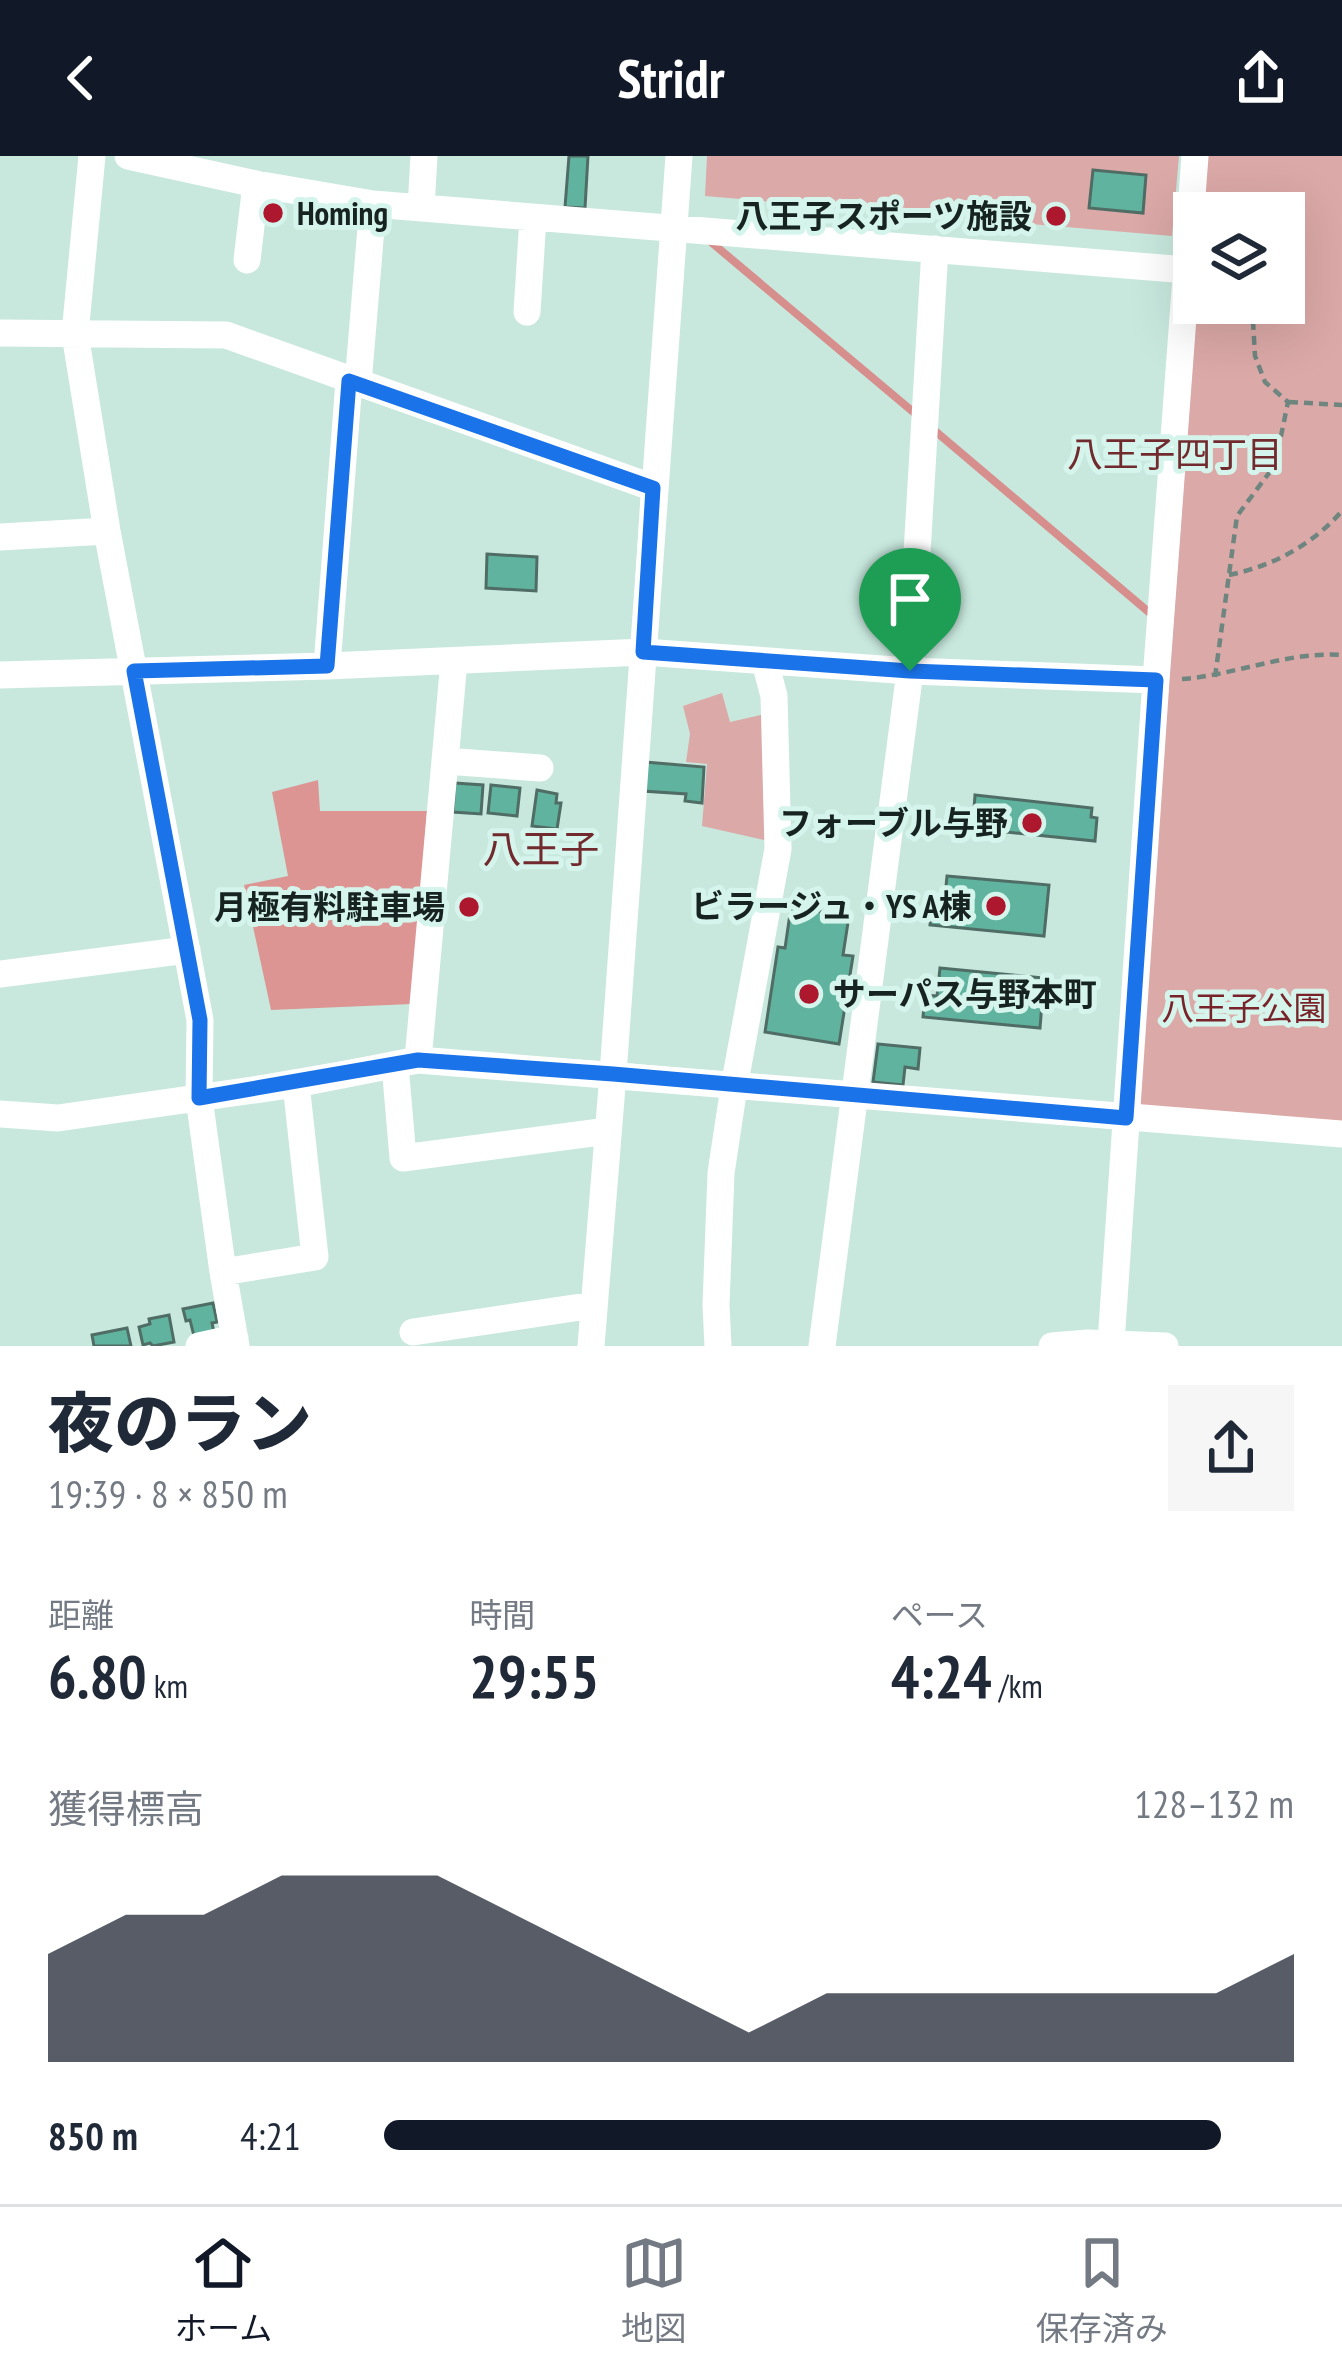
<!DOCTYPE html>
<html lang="ja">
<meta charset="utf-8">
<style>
:root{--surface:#fff;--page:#f6f6f7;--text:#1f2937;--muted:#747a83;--line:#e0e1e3;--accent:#111827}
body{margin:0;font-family:"PT Sans Narrow","Noto Sans JP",sans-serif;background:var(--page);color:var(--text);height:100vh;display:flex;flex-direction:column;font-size:45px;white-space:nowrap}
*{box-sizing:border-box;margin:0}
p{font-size:39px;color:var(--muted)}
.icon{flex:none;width:66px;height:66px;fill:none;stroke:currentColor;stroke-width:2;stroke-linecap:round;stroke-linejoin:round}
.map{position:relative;height:1190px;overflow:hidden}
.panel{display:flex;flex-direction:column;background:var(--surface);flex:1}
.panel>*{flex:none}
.controls{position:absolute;left:1173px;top:36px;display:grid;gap:24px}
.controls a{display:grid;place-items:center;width:132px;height:132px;border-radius:0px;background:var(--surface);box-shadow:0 12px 48px #0002;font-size:60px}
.pin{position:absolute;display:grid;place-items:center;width:102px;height:102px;color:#fff;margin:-123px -51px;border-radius:50% 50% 50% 0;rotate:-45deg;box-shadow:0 0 12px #0007}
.pin .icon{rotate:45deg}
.round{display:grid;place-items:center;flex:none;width:126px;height:126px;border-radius:0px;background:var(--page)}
.head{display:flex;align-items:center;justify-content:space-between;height:204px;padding:0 48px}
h1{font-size:66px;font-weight:800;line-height:90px}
.stats{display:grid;grid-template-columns:repeat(3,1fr);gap:18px;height:204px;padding:12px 48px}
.stats div{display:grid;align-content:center}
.stats b{font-size:60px;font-weight:800}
.stats small{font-size:33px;font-weight:400}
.stats p{font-size:33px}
.chart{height:336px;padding:24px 48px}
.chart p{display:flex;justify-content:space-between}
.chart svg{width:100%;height:216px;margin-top:12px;fill:var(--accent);opacity:.7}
ul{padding:0 48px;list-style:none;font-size:39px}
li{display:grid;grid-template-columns:192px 144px 1fr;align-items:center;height:90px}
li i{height:30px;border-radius:15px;background:var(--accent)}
header{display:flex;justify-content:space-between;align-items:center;height:156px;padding:0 48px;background:var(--accent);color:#fff;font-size:54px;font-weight:800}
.dock{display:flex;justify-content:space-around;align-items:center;height:168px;border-top:3px solid var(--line);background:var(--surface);font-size:33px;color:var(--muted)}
.dock a{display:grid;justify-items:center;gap:6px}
.dock .current{color:var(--accent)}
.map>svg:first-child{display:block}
.green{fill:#dba9a7}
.forest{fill:#dd9593}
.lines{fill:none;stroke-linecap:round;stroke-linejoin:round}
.stream{stroke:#d68f8d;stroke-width:8}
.building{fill:#60b39f;stroke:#506d65;stroke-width:3}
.path{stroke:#6f857f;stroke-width:4.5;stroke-dasharray:9 6;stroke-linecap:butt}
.minor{stroke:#fff;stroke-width:27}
.route-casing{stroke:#fff;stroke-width:24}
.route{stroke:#1a73e8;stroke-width:15}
.poi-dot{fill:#ad182f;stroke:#d5f5ec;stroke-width:4.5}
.labels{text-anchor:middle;stroke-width:10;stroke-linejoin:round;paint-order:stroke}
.poi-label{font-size:33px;font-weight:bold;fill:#172320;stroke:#d5f5ec;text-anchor:end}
.park-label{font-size:33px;fill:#782329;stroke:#d5f5ec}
.neighbourhood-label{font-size:36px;fill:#712a2d;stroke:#d5f5ec}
.quarter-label{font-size:39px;fill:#712a2d;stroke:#d5f5ec}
</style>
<header><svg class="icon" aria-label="back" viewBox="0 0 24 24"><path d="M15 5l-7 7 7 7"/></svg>Stridr<svg class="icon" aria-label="share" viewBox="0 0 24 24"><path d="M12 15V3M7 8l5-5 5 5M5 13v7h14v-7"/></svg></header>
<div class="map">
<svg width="1342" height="1190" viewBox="0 0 1342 1190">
<rect width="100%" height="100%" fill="#c8e8de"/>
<path class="green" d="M707,0h472l-7,80 -467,-40z
M1208,0h134v970l-199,-16 -5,-7 59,-800h87v-90h-81z
M722,537l8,29 39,-9 4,129 -71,-16 5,-62 -21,-2 4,-28 -7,-28z"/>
<path class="forest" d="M318,624l2,31h107l-15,193 -141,6 -27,-125 44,-9 -16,-84z"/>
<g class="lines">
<path class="stream" d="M711,86l207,174
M934,274l217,184"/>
</g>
<path class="building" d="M569,0h19l-3,52 -20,-1z
M1093,14l53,5 -3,38 -54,-5z
M487,398l50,3 -1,34 -50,-3z
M645,606l59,5 -2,36 -17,-2 1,-7 -43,-3z
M455,627l28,2 -2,29 -28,-2z
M491,629l29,3 -3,28 -29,-3z
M537,634l20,4 -1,9h5l-4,26 -25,-3z
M975,639l117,13 -1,9 6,1 -2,23 -128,-13 2,-20 5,1z
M947,720l102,9 -5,51 -114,-11 2,-20 12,1z
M791,751l58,9 -6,39 10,1 -14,88 -74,-12 13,-85 7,1z
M940,812l104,10 -4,50 -117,-11 2,-22 12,1z
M878,888l42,4 -2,21 -13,-2 -2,18 -30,-3z
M213,1147l4,19 -5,1 2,9 -20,4 -4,-16 -4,1 -3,-12z
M169,1159l5,27 -21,4 -3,-3 -7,2 -4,-18 11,-3 -1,-5z
M127,1172l4,18h-37l-2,-11z"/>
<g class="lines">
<path class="path" d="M1289,246l53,3
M1229,419c44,-9 83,-30 113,-64
M1215,521l22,-161 38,-51 13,-63 -23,-20 -10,-26 -3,-53
M1182,523c54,-4 106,-28 160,-24"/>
<path class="minor" d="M92,0l-17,178 32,197 93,489 -1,78 24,174 13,74
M128,0l128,28 117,20 814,66
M421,52l3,-52
M247,104l9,-76
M527,156l6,-94
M0,177l226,2 428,153
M358,228l15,-180
M0,381l107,-6
M327,510l22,-285
M0,519l327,-9 316,-14 267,19 246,9
M445,605l95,7
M0,818l187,-24
M418,904l36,-399
M395,909l8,93 205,-27
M0,958l58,4 238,-34 122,-24 924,74
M223,1116l92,-15 -19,-173
M413,1176l181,-27
M1111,1187l45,-663 39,-524
M199,1190l36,-8
M591,1190l22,-272 66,-918
M718,1190l-2,-41 5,-132 13,-86 44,-238 -4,-153 -9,-34
M822,1190l88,-675 25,-422
M1052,1190l36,-3 77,3"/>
</g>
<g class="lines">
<defs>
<path id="route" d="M349,225l304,107 -10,164 267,19 246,9 -30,438 -513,-44 -195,-14 -219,38 1,-78 -66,-349 193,-5z"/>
</defs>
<use href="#route" class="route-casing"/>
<use href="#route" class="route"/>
</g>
<g class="poi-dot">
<circle cx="273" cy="57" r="12"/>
<circle cx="1056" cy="60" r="12"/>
<circle cx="1032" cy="667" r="12"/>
<circle cx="996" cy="750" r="12"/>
<circle cx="469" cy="751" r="12"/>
<circle cx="809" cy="838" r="12"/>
</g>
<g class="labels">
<g class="poi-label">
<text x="297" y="69" text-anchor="start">Homing</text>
<text x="1032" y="72">八王子スポーツ施設</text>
<text x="1008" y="679">フォーブル与野</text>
<text x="972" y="762">ビラージュ・YS A棟</text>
<text x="445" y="763">月極有料駐車場</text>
<text x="833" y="850" text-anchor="start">サーパス与野本町</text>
</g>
<g class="park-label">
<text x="1244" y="864">八王子公園</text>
</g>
<g class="neighbourhood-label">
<text x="1175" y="311">八王子四丁目</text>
</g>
<g class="quarter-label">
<text x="541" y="707">八王子</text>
</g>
</g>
</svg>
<div class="controls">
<a><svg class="icon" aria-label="layers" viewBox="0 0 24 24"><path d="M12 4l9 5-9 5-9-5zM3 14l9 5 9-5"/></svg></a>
</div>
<div class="pin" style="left:910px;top:515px;background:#1e9e55"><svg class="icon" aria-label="arrive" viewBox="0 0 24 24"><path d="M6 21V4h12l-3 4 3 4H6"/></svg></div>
</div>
<section class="panel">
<div class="head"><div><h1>夜のラン</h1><p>19:39 · 8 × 850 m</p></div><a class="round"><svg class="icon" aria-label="share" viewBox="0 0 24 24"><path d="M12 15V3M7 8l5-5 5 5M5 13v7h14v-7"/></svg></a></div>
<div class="stats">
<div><p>距離</p><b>6.80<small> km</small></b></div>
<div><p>時間</p><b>29:55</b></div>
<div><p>ペース</p><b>4:24<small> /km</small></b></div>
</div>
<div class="chart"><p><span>獲得標高</span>128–132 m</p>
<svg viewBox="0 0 160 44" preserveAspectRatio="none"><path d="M0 44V22L10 14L20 14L30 6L40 6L50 6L60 14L70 22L80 30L90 38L100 30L110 30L120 30L130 30L140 30L150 30L160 22V44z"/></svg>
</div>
<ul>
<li><b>850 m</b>4:21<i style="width:92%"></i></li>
</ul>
</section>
<nav class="dock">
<a class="current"><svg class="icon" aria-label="home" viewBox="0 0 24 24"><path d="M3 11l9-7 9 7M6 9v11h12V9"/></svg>ホーム</a>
<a><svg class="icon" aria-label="map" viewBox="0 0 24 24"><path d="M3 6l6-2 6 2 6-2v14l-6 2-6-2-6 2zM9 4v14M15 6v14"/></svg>地図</a>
<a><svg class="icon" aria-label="saved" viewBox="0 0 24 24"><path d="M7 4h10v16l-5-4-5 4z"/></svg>保存済み</a>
</nav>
